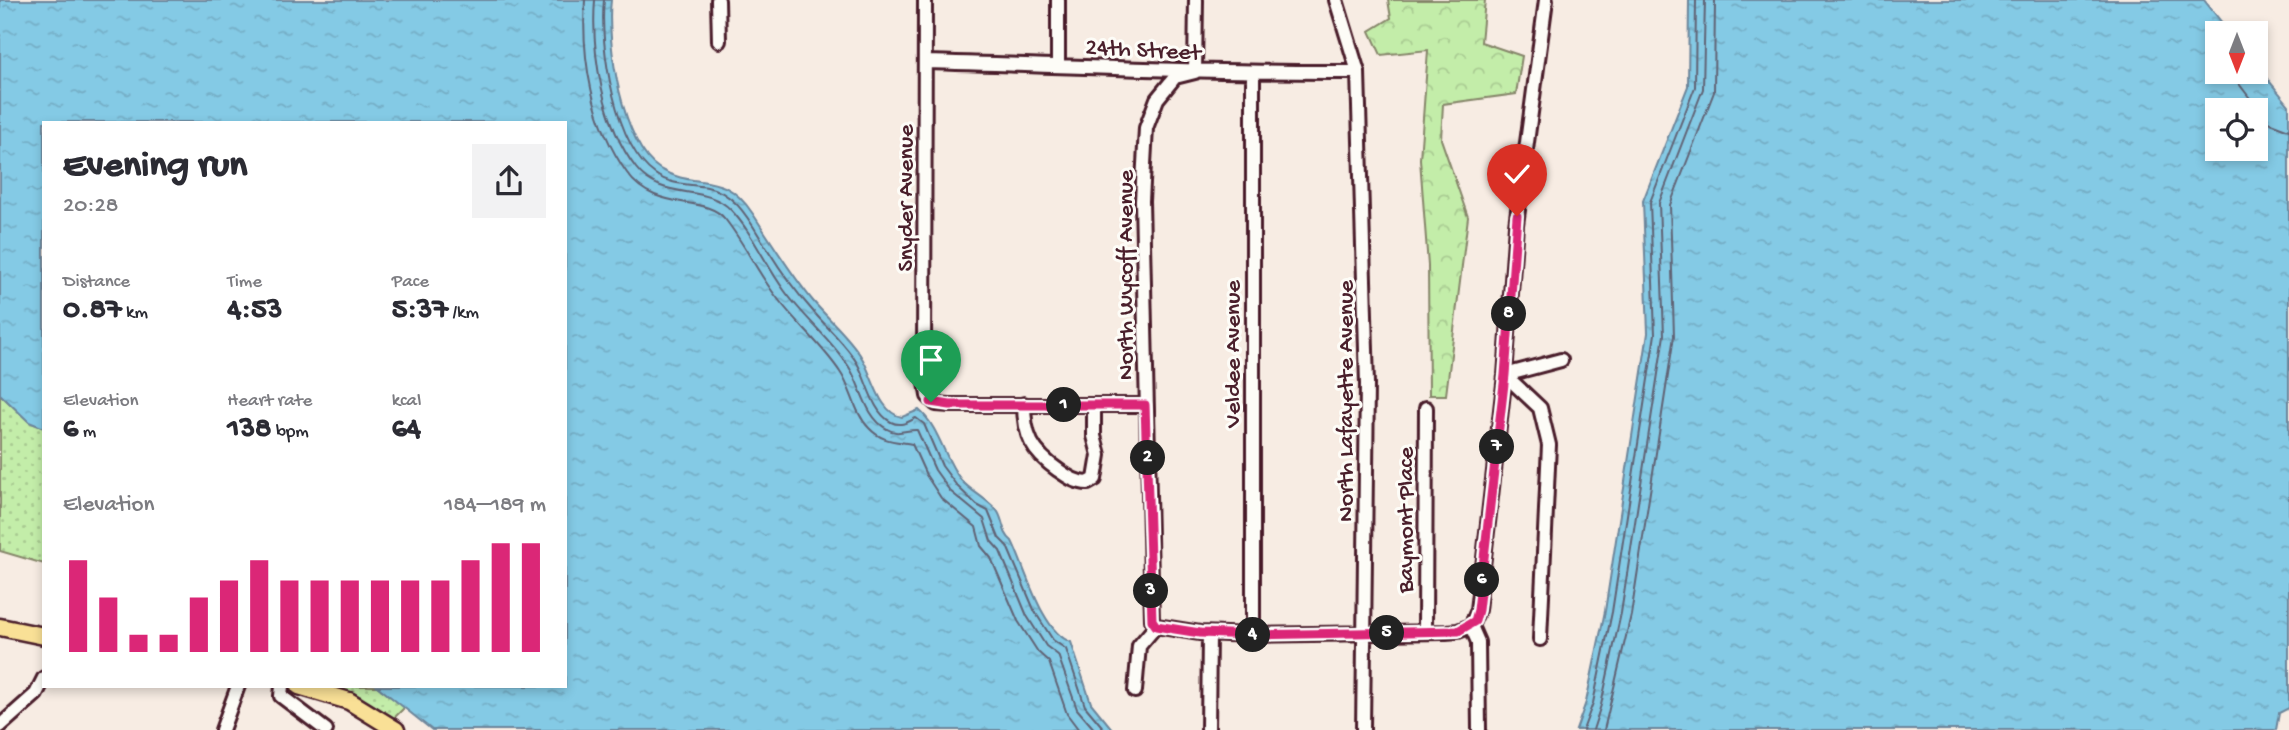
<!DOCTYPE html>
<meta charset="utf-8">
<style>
:root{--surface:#fff;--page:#f2f2f3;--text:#2b2b33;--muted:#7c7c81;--accent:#db2777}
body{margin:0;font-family:"Gochi Hand",sans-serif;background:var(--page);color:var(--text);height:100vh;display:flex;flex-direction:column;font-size:26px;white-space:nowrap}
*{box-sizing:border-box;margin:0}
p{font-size:23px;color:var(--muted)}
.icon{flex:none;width:38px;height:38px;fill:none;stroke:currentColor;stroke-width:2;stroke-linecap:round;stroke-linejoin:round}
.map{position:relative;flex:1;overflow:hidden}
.side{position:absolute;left:42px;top:121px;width:525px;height:567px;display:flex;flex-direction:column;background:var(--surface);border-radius:0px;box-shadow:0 4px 10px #0003}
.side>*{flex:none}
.needle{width:46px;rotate:180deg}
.fabs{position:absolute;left:2205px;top:21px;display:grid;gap:14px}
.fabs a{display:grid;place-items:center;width:63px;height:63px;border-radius:0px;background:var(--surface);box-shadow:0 4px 10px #0003;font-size:35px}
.pin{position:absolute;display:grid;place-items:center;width:60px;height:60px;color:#fff;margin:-72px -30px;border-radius:50% 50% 50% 0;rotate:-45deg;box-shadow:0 0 7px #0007}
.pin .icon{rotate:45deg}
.km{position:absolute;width:35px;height:35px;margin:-18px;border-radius:50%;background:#222;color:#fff;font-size:19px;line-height:35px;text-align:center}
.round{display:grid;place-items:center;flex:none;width:74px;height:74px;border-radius:0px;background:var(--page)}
.summary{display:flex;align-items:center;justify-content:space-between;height:119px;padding:0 21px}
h1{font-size:38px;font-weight:800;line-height:52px}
.metrics{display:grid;grid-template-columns:repeat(3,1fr);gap:10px;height:119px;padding:7px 21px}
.metrics div{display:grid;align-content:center}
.metrics b{font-size:30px;font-weight:800}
.metrics small{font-size:19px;font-weight:400}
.metrics p{font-size:19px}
.chart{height:196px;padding:14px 21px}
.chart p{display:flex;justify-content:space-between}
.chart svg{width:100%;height:126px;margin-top:7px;stroke:var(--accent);stroke-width:6}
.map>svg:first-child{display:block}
.forest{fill:url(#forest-crowns);stroke:#86866a;stroke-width:2}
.park{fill:url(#park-dots);stroke:#86866a;stroke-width:2}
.water{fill:url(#water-ripples);stroke:#6d869b;stroke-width:2;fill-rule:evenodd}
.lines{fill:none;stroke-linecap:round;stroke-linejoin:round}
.shore{stroke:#616375;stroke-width:2}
.minor-casing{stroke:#4a1f2b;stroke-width:18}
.major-casing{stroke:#4a1f2b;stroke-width:21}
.minor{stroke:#fdfcf7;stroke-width:12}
.major{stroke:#f9e096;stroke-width:16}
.route-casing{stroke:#fff;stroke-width:14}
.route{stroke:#db2777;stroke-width:9}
.labels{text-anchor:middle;stroke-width:6;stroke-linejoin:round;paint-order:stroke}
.street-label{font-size:24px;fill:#4a1f2b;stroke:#fdfcf7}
</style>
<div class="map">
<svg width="2289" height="730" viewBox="0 0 2289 730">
<defs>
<pattern id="forest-crowns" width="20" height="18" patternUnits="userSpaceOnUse" patternTransform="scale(1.75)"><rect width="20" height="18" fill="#c3eda9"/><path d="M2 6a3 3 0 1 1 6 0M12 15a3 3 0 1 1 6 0" fill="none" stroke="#a9cb92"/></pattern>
<pattern id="park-dots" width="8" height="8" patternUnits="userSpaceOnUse" patternTransform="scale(1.75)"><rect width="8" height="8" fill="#c3eda9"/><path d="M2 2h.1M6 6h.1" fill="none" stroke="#a9cb92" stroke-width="1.8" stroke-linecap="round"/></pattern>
<pattern id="water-ripples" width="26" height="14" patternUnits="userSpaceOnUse" patternTransform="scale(1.75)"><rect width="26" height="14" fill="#84cae5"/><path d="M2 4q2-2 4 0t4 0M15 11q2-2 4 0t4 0" fill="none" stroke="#74adc5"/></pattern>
</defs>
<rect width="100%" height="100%" fill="#f7ece3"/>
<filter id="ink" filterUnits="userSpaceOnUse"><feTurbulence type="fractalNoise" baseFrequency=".0143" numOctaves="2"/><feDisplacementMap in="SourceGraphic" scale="14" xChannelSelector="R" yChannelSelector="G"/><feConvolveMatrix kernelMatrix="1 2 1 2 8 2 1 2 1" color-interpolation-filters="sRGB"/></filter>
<g filter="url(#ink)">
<path class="forest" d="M1388,0h97l-4,42 41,14 -6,38 -73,10 -2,35 27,78 -22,178h-17l-1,-129 -8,-107 8,-109 -47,5 -11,-24 21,-13z"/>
<path class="park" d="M0,394l29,28 15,6v136l-44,-13z
M299,686h78l28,21 -17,17z"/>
<path class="water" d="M0,0h611c-5,41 11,146 49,169 37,22 62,-2 93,45 19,29 38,60 60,87 16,19 37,36 49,57 11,18 17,55 40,59l17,-7c21,18 25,49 42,70 9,11 31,22 37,32 6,10 4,21 14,29 13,26 30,92 59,101l20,61 22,27h-681l-55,-44h188v-564h-521v306l-15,-6 -29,-28z
M1689,0h515l26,33h-13v39h39v-7l33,40v603l-10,5 -3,17h-700l10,-28 19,-91 43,-278 -5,-132 45,-115zM2217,110h39v39h-39z"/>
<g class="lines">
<path class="shore" d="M585,0c-4,58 7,124 42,173 28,40 78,21 98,46 20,25 33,55 53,80 19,25 45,47 62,73 12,17 14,41 29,56 13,14 26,13 43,16l14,31 15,23 35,29 5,19 10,12 27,63 20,31 11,10 18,52 12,16
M595,0c-4,53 8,125 41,168 26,34 70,15 95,42 21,22 34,54 53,80 19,27 47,49 65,77 13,20 16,50 38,62 11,7 20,0 30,1l18,40 15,21 34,28 7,22 9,10 27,65 19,30 12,9 19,54 18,21
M604,0c-5,45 11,146 51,174 15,11 34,10 52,13 31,6 45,39 61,63 13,21 27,41 44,60 14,17 34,34 45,53 10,17 15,49 34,59 10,5 17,0 25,-4l8,6 18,42 15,20 20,19 11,6 11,27 8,8 28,66 18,28 13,9 19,57 20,24
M2230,72l38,50 21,8
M1583,730l10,-27 19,-91 43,-278 -5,-132 45,-115 1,-87
M1593,730l8,-25 20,-92 43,-278 -5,-132 44,-114 2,-89
M1604,730l27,-115 43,-279 -4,-131 44,-113 1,-92"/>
<defs>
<path id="minor" d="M718,0l1,41
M925,0l-1,369 4,27 8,8 14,1h195
M1336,0l22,72 9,312 -4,346
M926,62c144,4 288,11 432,10
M1058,65v-65
M1195,72l1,-72
M1505,375l35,33 9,37 -9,194
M1505,375l56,-15
M1024,404c0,32 8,48 34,66 10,7 18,13 30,13l7,-4 4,-24 -5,-19v-31
M1156,626l-4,-6 -10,-419 4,-73 11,-29 18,-22 20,-5
M1156,626l44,7 53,2 193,-3 12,-1 13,-5
M1471,626l7,-16 27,-235 11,-150 30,-225
M1471,626l7,16 1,88
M1425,632l1,-224
M1253,635v-562
M282,686l-1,10 45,34
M1135,691l4,-45 17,-20
M0,726l36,-32 8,-16
M222,730l16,-44
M1208,730l1,-96"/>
<path id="major" d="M0,627l44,9
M299,686l50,15 47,29"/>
</defs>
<use href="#minor" class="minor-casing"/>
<use href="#major" class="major-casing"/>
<use href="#minor" class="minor"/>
<use href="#major" class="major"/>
</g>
</g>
<g class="lines" filter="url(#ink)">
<defs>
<path id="route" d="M931,402l19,3h195l7,215 4,6 44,7 53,2 205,-4 17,-10 3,-11 27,-235 12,-159"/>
</defs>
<use href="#route" class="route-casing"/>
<use href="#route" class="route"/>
</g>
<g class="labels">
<g class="street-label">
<text transform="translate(1143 48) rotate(3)" y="8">24th Street</text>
<text transform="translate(904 198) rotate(-90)" y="8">Snyder Avenue</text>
<text transform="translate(1124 275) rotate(-90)" y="8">North Wycoff Avenue</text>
<text transform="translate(1231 354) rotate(-90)" y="8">Veldee Avenue</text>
<text transform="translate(1344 401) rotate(-90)" y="8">North Lafayette Avenue</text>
<text transform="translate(1404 520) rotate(-90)" y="8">Baymont Place</text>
</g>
</g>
</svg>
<div class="fabs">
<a><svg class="needle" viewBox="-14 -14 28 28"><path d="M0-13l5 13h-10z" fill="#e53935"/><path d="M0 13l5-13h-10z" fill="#7c7c81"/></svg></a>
<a><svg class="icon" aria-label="locate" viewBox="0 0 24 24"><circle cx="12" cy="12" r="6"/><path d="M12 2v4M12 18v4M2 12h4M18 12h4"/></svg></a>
</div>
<div class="pin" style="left:931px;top:402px;background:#1e9e55"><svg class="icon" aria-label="arrive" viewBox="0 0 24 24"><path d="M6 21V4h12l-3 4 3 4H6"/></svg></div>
<div class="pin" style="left:1517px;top:216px;background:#d93025"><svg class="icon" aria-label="check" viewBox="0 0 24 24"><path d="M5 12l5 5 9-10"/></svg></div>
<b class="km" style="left:1064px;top:405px">1</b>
<b class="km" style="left:1148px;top:458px">2</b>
<b class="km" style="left:1151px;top:591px">3</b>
<b class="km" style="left:1253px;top:635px">4</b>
<b class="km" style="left:1387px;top:633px">5</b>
<b class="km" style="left:1482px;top:580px">6</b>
<b class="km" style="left:1497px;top:447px">7</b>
<b class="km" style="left:1509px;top:314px">8</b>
<section class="side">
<div class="summary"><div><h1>Evening run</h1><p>20:28</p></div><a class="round"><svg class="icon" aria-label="share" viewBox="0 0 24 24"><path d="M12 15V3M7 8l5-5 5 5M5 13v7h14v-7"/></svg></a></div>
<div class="metrics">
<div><p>Distance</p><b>0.87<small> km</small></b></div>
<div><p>Time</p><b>4:53</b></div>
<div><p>Pace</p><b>5:37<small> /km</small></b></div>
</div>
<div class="metrics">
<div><p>Elevation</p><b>6<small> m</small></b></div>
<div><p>Heart rate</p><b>138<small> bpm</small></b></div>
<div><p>kcal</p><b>64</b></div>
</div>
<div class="chart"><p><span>Elevation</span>184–189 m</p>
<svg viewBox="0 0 160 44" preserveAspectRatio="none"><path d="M5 44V12M15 44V25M25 44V38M35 44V38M45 44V25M55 44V19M65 44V12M75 44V19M85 44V19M95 44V19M105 44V19M115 44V19M125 44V19M135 44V12M145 44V6M155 44V6"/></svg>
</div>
</section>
</div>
